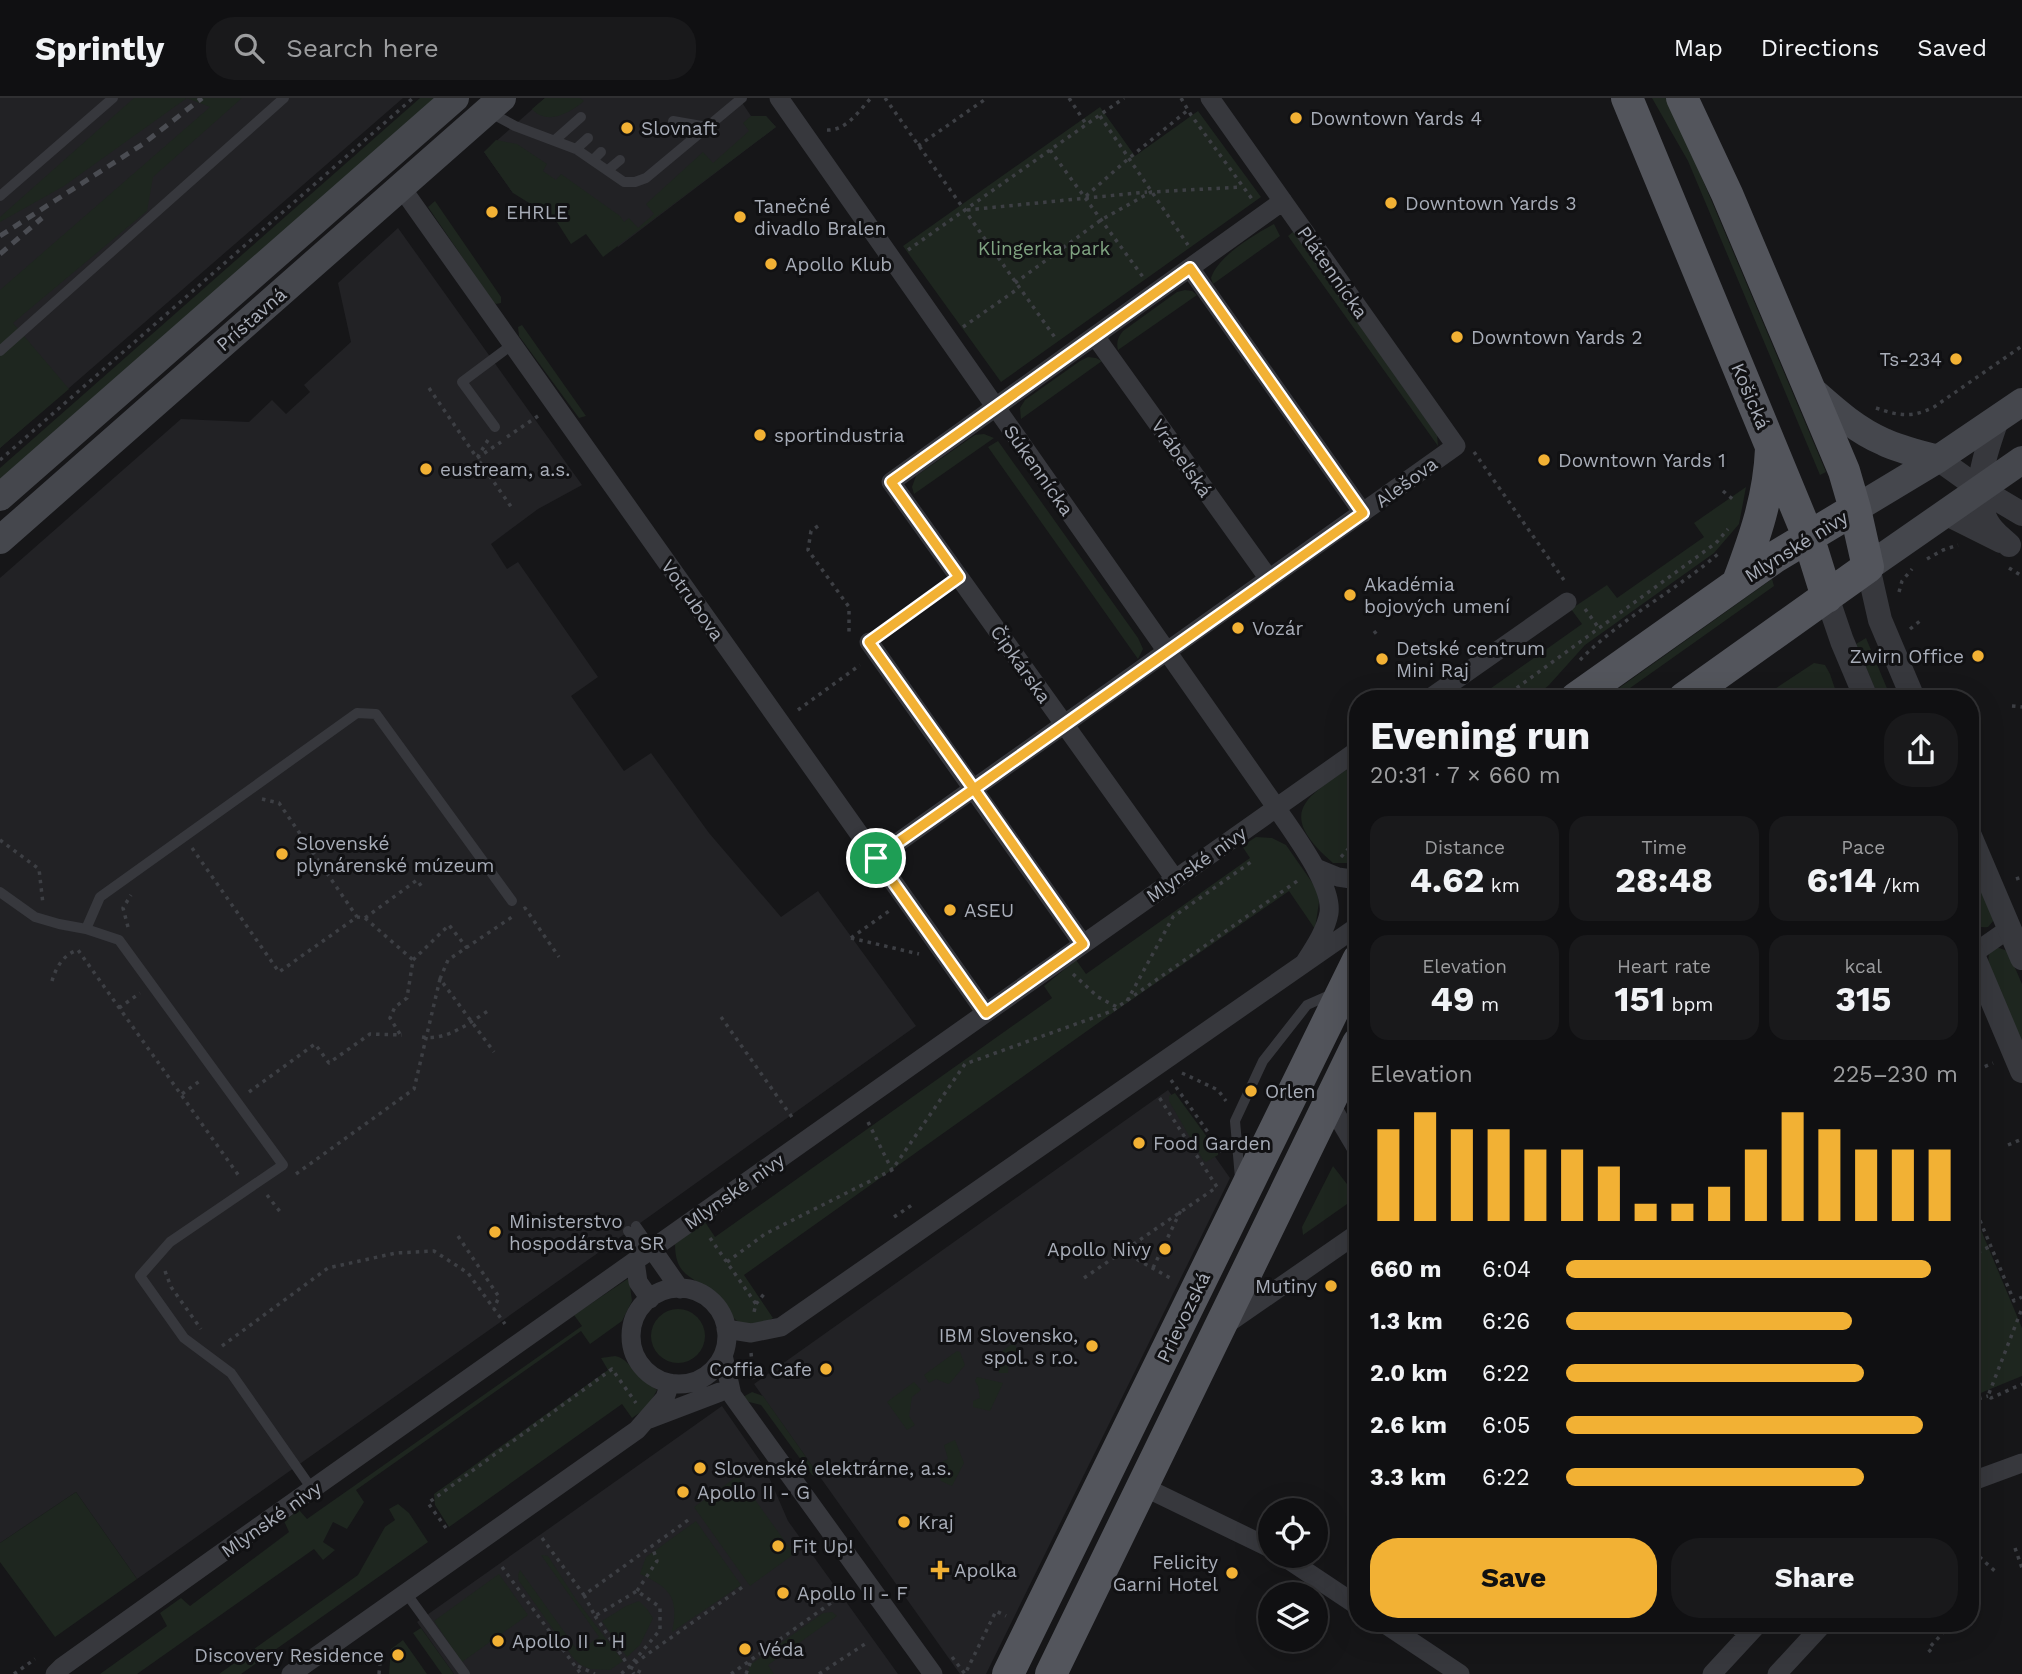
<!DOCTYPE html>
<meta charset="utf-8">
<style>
:root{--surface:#101012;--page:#19191b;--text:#f1f3f6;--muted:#9c9d9f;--line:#303032;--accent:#f2b134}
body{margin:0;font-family:"Work Sans",sans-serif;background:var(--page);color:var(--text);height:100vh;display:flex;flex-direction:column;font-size:26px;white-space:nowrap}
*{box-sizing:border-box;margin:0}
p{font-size:23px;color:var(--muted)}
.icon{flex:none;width:38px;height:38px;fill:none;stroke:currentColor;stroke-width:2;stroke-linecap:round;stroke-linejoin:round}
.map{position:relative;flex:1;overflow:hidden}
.details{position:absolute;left:1349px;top:592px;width:630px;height:942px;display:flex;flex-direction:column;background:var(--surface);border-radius:28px;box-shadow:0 7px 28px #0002,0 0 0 2px var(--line)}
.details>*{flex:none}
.fabs{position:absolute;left:1258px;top:1400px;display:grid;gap:14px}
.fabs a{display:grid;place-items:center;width:70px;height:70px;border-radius:50%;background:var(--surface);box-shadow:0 7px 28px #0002,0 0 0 2px var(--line);font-size:35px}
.pin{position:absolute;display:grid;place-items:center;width:60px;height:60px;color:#fff;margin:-30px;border:4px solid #fff;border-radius:50%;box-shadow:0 2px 7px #0007}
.round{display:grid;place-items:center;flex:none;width:74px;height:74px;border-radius:28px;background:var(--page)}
.headline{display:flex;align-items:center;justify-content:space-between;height:119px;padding:0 21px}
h1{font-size:38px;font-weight:700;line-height:52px}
.figures{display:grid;grid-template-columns:repeat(3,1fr);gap:10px;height:119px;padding:7px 21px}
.figures div{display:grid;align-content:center;border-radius:18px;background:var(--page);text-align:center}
.figures b{font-size:35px;font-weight:700}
.figures small{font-size:19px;font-weight:400}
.figures p{font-size:19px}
.chart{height:196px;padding:14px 21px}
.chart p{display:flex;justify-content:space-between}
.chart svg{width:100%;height:126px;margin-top:7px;stroke:var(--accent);stroke-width:6}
.action{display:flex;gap:14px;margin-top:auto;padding:14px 21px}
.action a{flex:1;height:80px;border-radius:28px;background:var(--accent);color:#111;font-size:28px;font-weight:700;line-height:80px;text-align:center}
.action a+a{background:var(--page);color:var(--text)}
ul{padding:0 21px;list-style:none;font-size:23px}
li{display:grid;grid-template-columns:112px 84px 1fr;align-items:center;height:52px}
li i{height:18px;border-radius:9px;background:var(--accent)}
header{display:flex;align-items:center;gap:42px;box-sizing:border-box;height:98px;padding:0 35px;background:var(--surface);border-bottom:2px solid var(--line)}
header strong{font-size:33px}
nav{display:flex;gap:38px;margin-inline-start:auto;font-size:24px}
.search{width:490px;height:63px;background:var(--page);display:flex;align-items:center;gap:18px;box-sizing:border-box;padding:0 24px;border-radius:28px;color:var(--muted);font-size:26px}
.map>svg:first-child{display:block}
.built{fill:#222225}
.green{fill:#1e261f}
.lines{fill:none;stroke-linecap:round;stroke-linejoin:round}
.path{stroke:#3d3f44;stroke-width:3.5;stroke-dasharray:3.5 5;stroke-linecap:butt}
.service{stroke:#37383d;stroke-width:10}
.minor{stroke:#37383d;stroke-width:19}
.tertiary{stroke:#37383d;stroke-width:24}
.secondary{stroke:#45474d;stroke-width:28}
.primary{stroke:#53555c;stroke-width:32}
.rail{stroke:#4a4c52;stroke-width:5;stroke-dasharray:9 7;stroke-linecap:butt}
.route-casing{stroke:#fff;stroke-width:14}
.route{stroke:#f2b134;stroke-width:9}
.poi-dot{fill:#f2b134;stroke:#111113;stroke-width:2.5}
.labels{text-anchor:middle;stroke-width:6;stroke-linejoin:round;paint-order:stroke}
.poi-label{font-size:19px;fill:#a8adb8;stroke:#111113;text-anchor:start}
.park-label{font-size:19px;fill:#7fa381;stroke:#111113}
.street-label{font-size:19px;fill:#a8adb8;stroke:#111113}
</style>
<header>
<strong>Sprintly</strong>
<div class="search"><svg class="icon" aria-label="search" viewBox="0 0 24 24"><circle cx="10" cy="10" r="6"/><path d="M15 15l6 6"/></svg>Search here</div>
<nav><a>Map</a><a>Directions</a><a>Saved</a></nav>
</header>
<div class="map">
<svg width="2022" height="1576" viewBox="0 0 2022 1576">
<rect width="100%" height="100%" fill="#161618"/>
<path class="built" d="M0,0h403l-403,350z
M545,0h194l12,18h15l10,11 -158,120 -37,-48 -68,-6 -29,-41z
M398,130l184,257 -44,24 -47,35 16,25 11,-7 80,115 -27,19 53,75 27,-18 58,80 72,84 37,-26 98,135 -280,200 -499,353 -61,-87 -76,51v-965l181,-159 68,3 23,-22 14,14 24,-22 -6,-7 47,-43 -13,-59z
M1168,992l62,88 -244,496h-26l-206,-290z
M722,1308l43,62 23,53 110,153h-444l-37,-52z"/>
<path class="green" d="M134,0h108l-89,79 -6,34 -134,112 56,66 -69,59v-158l210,-183 -23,-9 -123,88 -64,36v-5z
M420,0h15l-435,381v-11z
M545,0h35l4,3c-14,12 -37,25 -52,8z
M1652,0h15l10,21 149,353 -6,3 -132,-314z
M1100,9l35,49 63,-45 63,86 -260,185 -98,-136z
M751,18h15l10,11 -173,130 -17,-23 -15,10 -16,-25 -42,-26 -29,-41 12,-12 21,4 30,20 -4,7 13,9 5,-6 59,42 4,6 5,-4 9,10 16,-14 -8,-10 57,-52 10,11 36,-32 -6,-8z
M435,103l66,96v6l-5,1 -3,-2 -65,-95z
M1274,126l6,12 -67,48 -2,-6c7,-22 43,-43 63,-54z
M1294,133l143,204 1,11 -150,-210z
M1185,192l7,1 5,4 -79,55c-2,-8 0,-13 5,-19l54,-39z
M522,227l64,91 -7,2 -60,-82 -1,-9z
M1088,259l8,1 6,3 -81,58 -1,-11 5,-8 55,-39z
M984,336l10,4 -80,56 -2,-7 4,-11 59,-41z
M998,343l140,197 5,11 -5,10 -150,-212z
M1746,389l-7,37 -25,29 -129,92 -36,40 -15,13h-57l105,-74 -11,-15 36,-24 10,13 87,-61 -10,-14z
M1772,481l2,7 -158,112h-11z
M1866,540l25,60h-12l-23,-54z
M1814,565l11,2 5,9 8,24h-77z
M1358,664v101h-25c-61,-53 -24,-67 25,-101z
M1256,739l16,1 14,7 30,43 3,14 -4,27 -26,-38 -188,130 -357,254 29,43c-9,5 -20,11 -31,6 -12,-6 -17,-18 -26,-28 -19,-20 -41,-16 -41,-52l30,-22 10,15 337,-239 -8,-12 32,-26 10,14 164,-116 -8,-12z
M1970,762l24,60 -6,7c-9,1 -14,-1 -17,-9z
M1996,849l9,3 4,4 13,30v59l-34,-80 1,-10z
M1175,995l43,59v3l-12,7 -3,-2 -34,-59v-5z
M1333,1068l24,31 -54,38 -1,-8z
M1971,1108l51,122v48l-51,21z
M629,1180l3,23 -10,20 -32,23 -9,-13 -225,159 8,12 -17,27 -14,-7 -10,20 12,8 -12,10 -9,-11 -177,125h-37l67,-48 -7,-13 21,-15 9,8 99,-74 -5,-11 15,-11 8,9 275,-193 -8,-11z
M651 1238a27 27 0 1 1 54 0a27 27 0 1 1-54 0Z
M1013,1245l6,8 -10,8 -1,14h-9l-1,-8 -11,-2v-10h13z
M957,1253l3,1 5,13 -15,18 -2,1 -12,-5 -7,4 -5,-8z
M615,1258c11,2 15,11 23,19 6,5 13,10 19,15l-9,17 -16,11 -10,-14 -173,123 -14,-22 -1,-11 174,-124 -7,-12z
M977,1279l26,6 -13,28 -17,-4v-6l7,-3 -2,-12 -3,-5z
M914,1284l7,8 -9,7 -3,19 6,9 -8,5 -20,-28z
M752,1294l11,4 55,78 -3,2 -3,-1 -51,-70 -12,-3 -6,-5z
M955,1342l9,23 -12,23 -11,-5 -6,-16 13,-6 -4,-14z
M738,1378l56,78 -44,32 -56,-79z
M76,1394l61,87 -82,58 -55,-75v-19z
M398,1406l11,9 19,29 -187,132h-22l139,-99 27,-48 10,-7 -6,-11z
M696,1423l45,64 -69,47c7,-34 -1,-44 -32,-58l6,-17z
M541,1457l7,1 27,42 48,63 -13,9 -20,-1 -9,-4 -7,-6 -55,-78 -1,-6 2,-5 58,81 21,-14z
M499,1476l29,41 -66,47 -28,-41z
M639,1503l8,8 6,9 -13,27 -13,12 -25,-36 24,-15z
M832,1514l5,4 -69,49 6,9h-27l3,-9 73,-52z
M421,1530l33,46h-12l-29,-41z
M403,1542l24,34h-38l2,-25z"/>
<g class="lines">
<path class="path" d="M885,0l171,241
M1069,0l17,26
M1181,0l10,17 61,84
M1100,18l88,129
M827,32c19,1 32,-19 44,-32
M918,48l69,-48
M1050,52l93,127
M1086,98l42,-37 60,-49
M967,112l180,-18
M908,152l216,-152
M1015,185l86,-63 50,-28 91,-5
M963,229l56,-39
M429,290l48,70 24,-16
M1876,310c23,8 36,10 58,-1l88,-61
M507,339l31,-21
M488,342l-11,18 35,50
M1474,354l92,131
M0,362l413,-362
M1723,393l13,11
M818,428l-7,5 -3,19 41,57v29
M1927,461l16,-9 15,-5
M2009,470l13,8
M1899,494l3,-11 10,-12
M1585,511l13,18
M1910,531l10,-8
M1374,533l4,5
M1580,562c41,-42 94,-68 138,-106
M1503,600l213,-155 12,-14
M1541,600l9,-8
M2012,608l10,1
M798,612l62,-45
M262,701l17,4 78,114
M0,742l39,29 4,35
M192,750l87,124 78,-55 8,1 52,-38 7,10
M1341,759l17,-19
M2016,781l6,-2
M524,811l1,-1 34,49
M365,820l48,42 -6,38 -12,9 -5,11 10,16
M128,829l-5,-19 8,-13
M851,840l68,16
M851,840l38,-27
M413,862l36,-35 18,23
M1073,876l25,23 19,10
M440,881l8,-19 64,-43
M52,883c4,-14 12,-27 26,-31l161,226
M1127,903l46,-84 78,-55
M119,910l21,-15
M721,919l73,103
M422,939c26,4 48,-15 69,-28
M1977,972l16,-7
M1182,975l36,17 8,11
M1171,982l51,72
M249,994l66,-48 14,19 41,-29 32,1
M182,996l19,-14
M868,1024l24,48
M2008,1047l14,-6
M296,1076l118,-85 26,-110 54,73
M267,1097l14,18
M1970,1099l44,104 8,-4
M894,1119l21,-14
M458,1138l41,61 -5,11
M710,1140l46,66 -2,8
M1122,1153l50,28
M1970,1158l21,-10
M727,1164l38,-28 127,-64 73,-106 147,-53 188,-132
M1153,1170l28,-58
M165,1173l6,16 30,42
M1084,1180l133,-91 -60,-93
M756,1206l8,-10
M2021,1213l-33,85 3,2 31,-14
M222,1248l106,-78 68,-15 38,-2 34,22 37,51
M751,1255l3,26
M1970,1303l18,-5
M446,1430l-18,-25 184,-134 24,34
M542,1440l42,57 107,-77
M2015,1450l7,20
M1973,1453l24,22
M502,1469l79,107
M904,1491l3,-1
M637,1493l20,-30 -5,-15
M584,1497l11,21 42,-25 23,16v23l-31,37 -8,7
M595,1518l39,58
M1792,1525v-1
M1931,1554l-3,-3 25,-27
M952,1559l13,17 31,-63 10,5
M635,1565l109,-77
M578,1568l17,8
M630,1569l14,7
M14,1576l21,-15
M379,1576l2,-22
M731,1576l107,-76
M746,1576l5,-13
M819,1576l49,-32"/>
<path class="service" d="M491,15l24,13 61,23 48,33h11l11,-4 96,-80
M673,23l34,6
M555,42l26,-23
M576,51l12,-11
M593,62l8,-8
M608,72l12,-10
M0,98l113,-98
M0,253l284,-253
M495,329l-33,-45 51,-38
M869,544l90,-65
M0,794l35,25 24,7 27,5 33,11 164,225 -113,77 -30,34 44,62 47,35 81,116
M86,831l14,-32 257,-184 19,1 136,187
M1240,1080l-5,-57 28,-60 44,-56 25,-11
M636,1128l16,23
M628,1133l17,23
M406,1495l59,81"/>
<path class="minor" d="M779,0l497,709c16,25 57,77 53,106 -3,17 -15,35 -24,49
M401,89l585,826
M1190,170l173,245
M1095,238l174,243
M869,544l214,302
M1430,600l137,-96
M876,760l580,-412 -246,-348
M1316,770l22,9 20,3
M1175,781l-284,-397 392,-281
M1970,858l40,-28
M1329,1004l29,49
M652,1151l28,40
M635,1163l3,21 12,17
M631 1238a48 48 0 1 1 96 0a48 48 0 1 1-96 0Z
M1224,1228l134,-93
M726,1231l25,4 30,-6 577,-401
M723,1257l9,40 201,279
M649,1321l71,-27
M1970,1384l52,-19
M1142,1388l128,62
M1283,1458l75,50
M1382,1524l78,52
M1735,1524l13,13
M55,1576l7,-7 154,-110 1142,-807
M291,1576l346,-244 28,-32 5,-15
M1712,1576l48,-52
M1777,1576l48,-52"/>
<path class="tertiary" d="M1997,322c-11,31 -30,81 -4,110 5,6 11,10 16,15
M1938,361l42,30 42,25
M1945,415l56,28
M1868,469l12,53 33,78
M1827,499l15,44 24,57
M1970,738l52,122
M1970,850l52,123"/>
<path class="secondary" d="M1808,289c24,21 46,42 76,55 17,8 36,12 54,17
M0,399l455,-399
M1855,411l83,-50 84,-57
M0,442l502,-442
M1868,469l154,-107"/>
<path class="primary" d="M1627,0l181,438 19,61
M1682,0l45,96 117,277 11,38 13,58 -184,131
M1738,484c17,-45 31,-85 33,-133
M1576,600l199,-141 80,-48
M1008,1576l350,-714
M1051,1576l307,-631"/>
<path class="rail" d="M0,138l143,-92 59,-46
M0,156l42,-36"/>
</g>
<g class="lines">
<defs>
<path id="route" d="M876,760l110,155 97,-69 -109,-155 389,-276 -173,-245 -299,214 68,95 -90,65 105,147 -98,69"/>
</defs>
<use href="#route" class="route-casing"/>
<use href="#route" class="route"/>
</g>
<g class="poi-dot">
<circle cx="1296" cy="20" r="7"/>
<circle cx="627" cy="30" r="7"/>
<circle cx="1391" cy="105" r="7"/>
<circle cx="492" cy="114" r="7"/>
<circle cx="740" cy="119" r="7"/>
<circle cx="771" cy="166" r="7"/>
<circle cx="1457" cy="239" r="7"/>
<circle cx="1956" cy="261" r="7"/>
<circle cx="760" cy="337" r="7"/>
<circle cx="1544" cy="362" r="7"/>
<circle cx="426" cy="371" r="7"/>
<circle cx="1350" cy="497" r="7"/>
<circle cx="1238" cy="530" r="7"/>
<circle cx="1978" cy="558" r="7"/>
<circle cx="1382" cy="561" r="7"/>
<circle cx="282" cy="756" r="7"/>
<circle cx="950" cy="812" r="7"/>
<circle cx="1251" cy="993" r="7"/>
<circle cx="1139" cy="1045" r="7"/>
<circle cx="495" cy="1134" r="7"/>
<circle cx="1165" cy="1151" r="7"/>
<circle cx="1331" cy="1188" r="7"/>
<circle cx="1092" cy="1248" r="7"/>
<circle cx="826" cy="1271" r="7"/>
<circle cx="700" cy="1370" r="7"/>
<circle cx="683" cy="1394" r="7"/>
<circle cx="904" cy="1424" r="7"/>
<circle cx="778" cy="1448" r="7"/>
<path d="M936.5 1461.5h7v7h7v7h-7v7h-7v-7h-7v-7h7z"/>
<circle cx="1232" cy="1475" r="7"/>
<circle cx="783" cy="1495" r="7"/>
<circle cx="498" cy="1543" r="7"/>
<circle cx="745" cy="1551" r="7"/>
<circle cx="398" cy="1557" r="7"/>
</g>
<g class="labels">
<g class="poi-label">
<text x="1310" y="27">Downtown Yards 4</text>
<text x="641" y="37">Slovnaft</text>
<text x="1405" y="112">Downtown Yards 3</text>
<text x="754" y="115">Tanečné<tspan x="754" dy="22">divadlo Bralen</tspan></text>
<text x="506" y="121">EHRLE</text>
<text x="785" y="173">Apollo Klub</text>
<text x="1471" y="246">Downtown Yards 2</text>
<text x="1942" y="268" text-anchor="end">Ts-234</text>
<text x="774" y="344">sportindustria</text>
<text x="1558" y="369">Downtown Yards 1</text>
<text x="440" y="378">eustream, a.s.</text>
<text x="1364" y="493">Akadémia<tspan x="1364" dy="22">bojových umení</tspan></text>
<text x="1252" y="537">Vozár</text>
<text x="1396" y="557">Detské centrum<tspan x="1396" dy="22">Mini Raj</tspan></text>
<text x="1964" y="565" text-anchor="end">Zwirn Office</text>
<text x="296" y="752">Slovenské<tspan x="296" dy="22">plynárenské múzeum</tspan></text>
<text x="964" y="819">ASEU</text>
<text x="1265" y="1000">Orlen</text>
<text x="1153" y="1052">Food Garden</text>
<text x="509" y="1130">Ministerstvo<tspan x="509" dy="22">hospodárstva SR</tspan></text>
<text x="1151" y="1158" text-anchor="end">Apollo Nivy</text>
<text x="1317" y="1195" text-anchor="end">Mutiny</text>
<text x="1078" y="1244" text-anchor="end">IBM Slovensko,<tspan x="1078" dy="22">spol. s r.o.</tspan></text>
<text x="812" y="1278" text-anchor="end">Coffia Cafe</text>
<text x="714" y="1377">Slovenské elektrárne, a.s.</text>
<text x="697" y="1401">Apollo II - G</text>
<text x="918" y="1431">Kraj</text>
<text x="792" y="1455">Fit Up!</text>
<text x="1218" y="1471" text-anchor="end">Felicity<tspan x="1218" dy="22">Garni Hotel</tspan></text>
<text x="954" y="1479">Apolka</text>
<text x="797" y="1502">Apollo II - F</text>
<text x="512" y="1550">Apollo II - H</text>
<text x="759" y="1558">Véda</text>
<text x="384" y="1564" text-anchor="end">Discovery Residence</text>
</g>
<g class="park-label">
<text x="1044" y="157">Klingerka park</text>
</g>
<g class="street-label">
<text transform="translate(1333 174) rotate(55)" y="7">Plátennícka</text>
<text transform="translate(251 221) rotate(-41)" y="7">Prístavná</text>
<text transform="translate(1751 298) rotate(67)" y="7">Košická</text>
<text transform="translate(1182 360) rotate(55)" y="7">Vrábeľská</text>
<text transform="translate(1039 372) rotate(55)" y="7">Súkennícka</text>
<text transform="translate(1406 384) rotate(-36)" y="7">Alešova</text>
<text transform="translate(1796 448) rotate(-32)" y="7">Mlynské nivy</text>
<text transform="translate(693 502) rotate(55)" y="7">Votrubova</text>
<text transform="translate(1021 566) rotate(55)" y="7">Čipkárska</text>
<text transform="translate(1196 766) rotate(-35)" y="7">Mlynské nivy</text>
<text transform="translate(734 1093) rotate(-35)" y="7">Mlynské nivy</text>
<text transform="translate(1183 1219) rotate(-64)" y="7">Prievozská</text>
<text transform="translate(271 1421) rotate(-35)" y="7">Mlynské nivy</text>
</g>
</g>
</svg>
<div class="fabs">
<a><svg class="icon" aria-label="locate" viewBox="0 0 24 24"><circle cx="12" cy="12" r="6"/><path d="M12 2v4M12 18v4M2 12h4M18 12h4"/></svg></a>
<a><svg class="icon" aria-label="layers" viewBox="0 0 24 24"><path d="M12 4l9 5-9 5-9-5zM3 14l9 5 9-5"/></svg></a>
</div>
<div class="pin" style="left:876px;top:760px;background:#1e9e55"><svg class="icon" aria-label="arrive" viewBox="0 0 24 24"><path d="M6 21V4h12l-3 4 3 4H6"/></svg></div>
<section class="details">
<div class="headline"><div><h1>Evening run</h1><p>20:31 · 7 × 660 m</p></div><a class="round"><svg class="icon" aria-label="share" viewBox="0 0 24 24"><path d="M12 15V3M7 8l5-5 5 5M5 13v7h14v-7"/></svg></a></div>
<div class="figures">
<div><p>Distance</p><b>4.62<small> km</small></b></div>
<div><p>Time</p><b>28:48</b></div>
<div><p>Pace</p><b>6:14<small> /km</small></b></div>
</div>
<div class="figures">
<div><p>Elevation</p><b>49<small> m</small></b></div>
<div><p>Heart rate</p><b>151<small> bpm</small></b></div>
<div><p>kcal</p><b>315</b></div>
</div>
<div class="chart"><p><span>Elevation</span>225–230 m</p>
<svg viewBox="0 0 160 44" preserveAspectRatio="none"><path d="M5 44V12M15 44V6M25 44V12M35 44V12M45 44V19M55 44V19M65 44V25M75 44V38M85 44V38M95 44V32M105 44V19M115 44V6M125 44V12M135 44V19M145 44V19M155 44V19"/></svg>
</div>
<ul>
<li><b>660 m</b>6:04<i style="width:93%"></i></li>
<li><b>1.3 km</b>6:26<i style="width:73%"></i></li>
<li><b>2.0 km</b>6:22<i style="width:76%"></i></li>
<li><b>2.6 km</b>6:05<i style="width:91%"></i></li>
<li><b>3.3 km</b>6:22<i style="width:76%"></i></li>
</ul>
<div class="action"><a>Save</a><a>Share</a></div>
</section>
</div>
